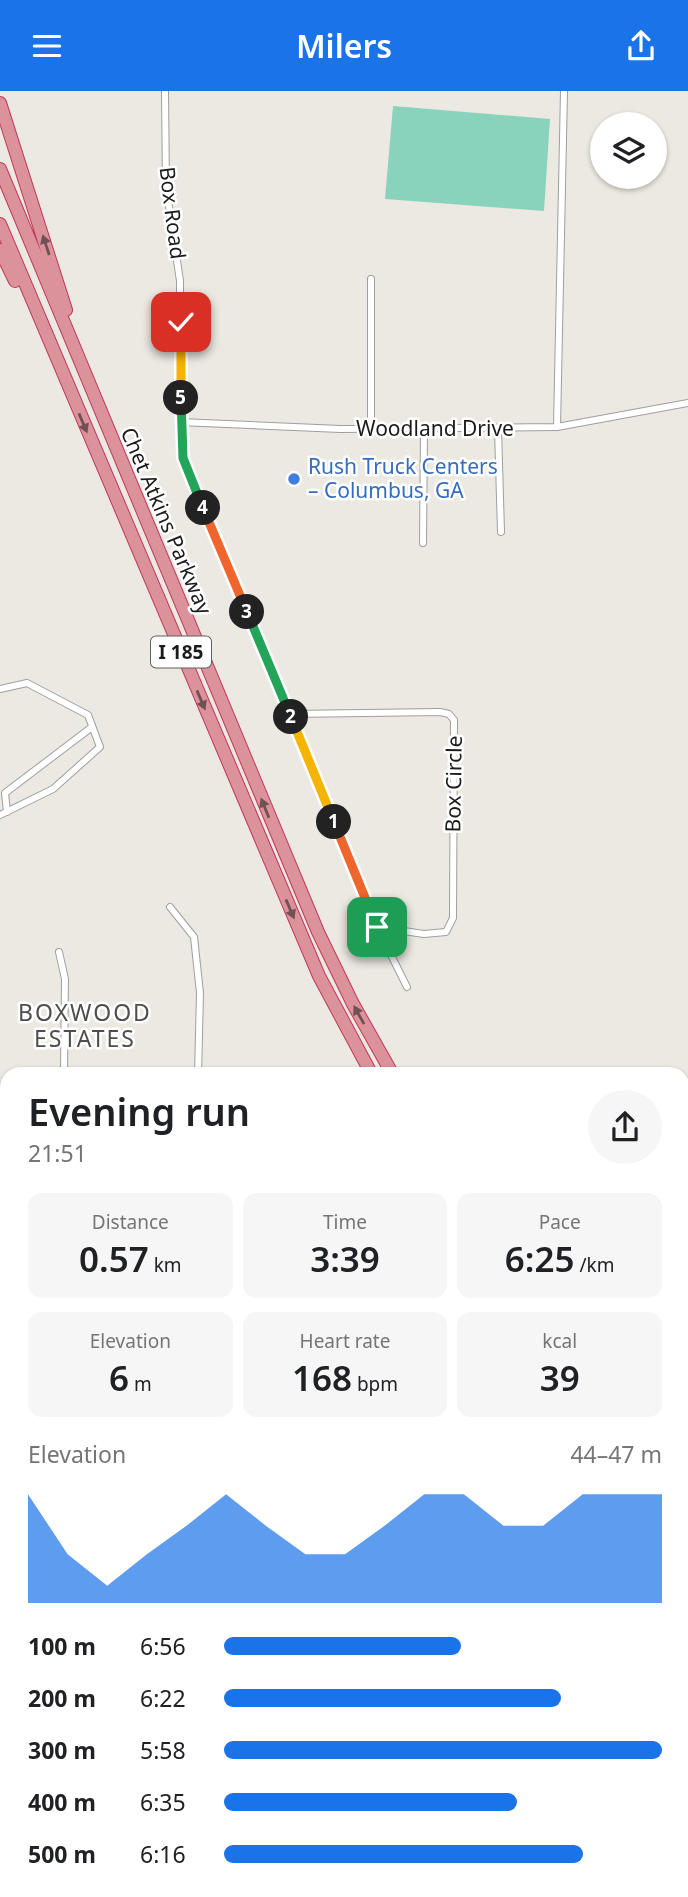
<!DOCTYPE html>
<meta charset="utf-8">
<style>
:root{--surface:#fff;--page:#f6f6f6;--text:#202124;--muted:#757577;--accent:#1a73e8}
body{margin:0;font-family:"Noto Sans",sans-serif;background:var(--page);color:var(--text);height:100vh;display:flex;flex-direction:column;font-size:26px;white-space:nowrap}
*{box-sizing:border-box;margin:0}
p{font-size:23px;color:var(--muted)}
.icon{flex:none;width:38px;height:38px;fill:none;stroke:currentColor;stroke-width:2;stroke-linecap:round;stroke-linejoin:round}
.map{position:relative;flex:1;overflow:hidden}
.drawer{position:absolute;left:0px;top:976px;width:690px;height:830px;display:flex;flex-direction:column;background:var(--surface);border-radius:21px 21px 0 0;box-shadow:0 2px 5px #0004}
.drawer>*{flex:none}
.buttons{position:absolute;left:590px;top:21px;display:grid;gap:14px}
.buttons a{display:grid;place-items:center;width:77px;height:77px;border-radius:50%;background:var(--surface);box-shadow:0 2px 5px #0004;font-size:35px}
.pin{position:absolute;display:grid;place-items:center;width:60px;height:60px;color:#fff;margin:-30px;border-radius:14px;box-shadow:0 4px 10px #0006}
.km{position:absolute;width:35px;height:35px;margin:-18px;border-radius:50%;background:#222;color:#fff;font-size:19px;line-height:35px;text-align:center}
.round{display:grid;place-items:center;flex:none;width:74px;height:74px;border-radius:37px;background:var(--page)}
.head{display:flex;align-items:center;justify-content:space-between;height:119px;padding:0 28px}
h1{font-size:38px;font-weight:600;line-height:52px}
.figures{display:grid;grid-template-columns:repeat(3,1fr);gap:10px;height:119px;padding:7px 28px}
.figures div{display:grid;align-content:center;border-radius:14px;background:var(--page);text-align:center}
.figures b{font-size:35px;font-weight:600}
.figures small{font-size:19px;font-weight:400}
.figures p{font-size:19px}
.chart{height:196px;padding:14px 28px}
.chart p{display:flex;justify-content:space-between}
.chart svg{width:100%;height:126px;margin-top:7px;fill:var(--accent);opacity:.7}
ul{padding:0 28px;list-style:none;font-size:23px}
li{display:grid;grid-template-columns:112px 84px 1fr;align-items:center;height:52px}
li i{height:18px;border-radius:9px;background:var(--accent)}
header{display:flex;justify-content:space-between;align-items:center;height:91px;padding:0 28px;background:var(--accent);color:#fff;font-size:32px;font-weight:600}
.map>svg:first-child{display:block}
.pitch{fill:#89d2bc}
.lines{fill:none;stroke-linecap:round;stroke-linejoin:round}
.river{stroke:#a7c7d5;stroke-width:14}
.minor-casing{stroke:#9f9f9f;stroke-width:8}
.motorway-casing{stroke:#c1385b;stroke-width:14}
.minor{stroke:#fff;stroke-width:6}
.motorway{stroke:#db929a;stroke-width:12}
.rail{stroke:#696969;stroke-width:2.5;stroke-dasharray:14 14;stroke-linecap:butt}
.oneway{fill:#715154}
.split-1-casing{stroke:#fff;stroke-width:14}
.split-2-casing{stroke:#fff;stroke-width:14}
.split-3-casing{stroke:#fff;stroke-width:14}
.split-4-casing{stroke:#fff;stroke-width:14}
.split-5-casing{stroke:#fff;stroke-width:14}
.split-6-casing{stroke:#fff;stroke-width:14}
.split-1{stroke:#f0652b;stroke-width:9}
.split-2{stroke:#f5b400;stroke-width:9}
.split-3{stroke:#22a559;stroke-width:9}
.split-4{stroke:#f0652b;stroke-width:9}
.split-5{stroke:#22a559;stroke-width:9}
.split-6{stroke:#f5b400;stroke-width:9}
.shop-dot{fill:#3f7fe0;stroke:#fff;stroke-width:2.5}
.labels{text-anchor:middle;stroke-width:5;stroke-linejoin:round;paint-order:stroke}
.shield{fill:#fff;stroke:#5f5f5f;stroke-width:2}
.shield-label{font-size:19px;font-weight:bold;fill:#1b1b1b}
.street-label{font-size:21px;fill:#1b1b1b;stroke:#fff}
.shop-label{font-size:21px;fill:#366cbe;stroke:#fff;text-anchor:start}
.neighbourhood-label{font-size:23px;letter-spacing:2px;fill:#4e4e4e;stroke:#fff}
</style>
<header><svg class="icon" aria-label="menu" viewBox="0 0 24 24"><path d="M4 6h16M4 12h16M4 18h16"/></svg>Milers<svg class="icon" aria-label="share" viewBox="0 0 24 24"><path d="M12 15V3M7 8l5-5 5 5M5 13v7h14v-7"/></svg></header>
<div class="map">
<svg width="688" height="1806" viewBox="0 0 688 1806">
<rect width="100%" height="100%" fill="#ece9e2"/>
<path class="pitch" d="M393,15l157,13 -6,92 -159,-12z"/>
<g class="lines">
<path class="river" d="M682,1654h6
M513,1806l1,-7"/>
<defs>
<path id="minor" d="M165,0l1,96 14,94v141l7,47 190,458 47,7 22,-2 7,-14 1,-198 -5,-6 -9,-2 -150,2
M180,331l160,7 217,-2 131,-24
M557,336l7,-336
M371,338v-150
M498,338l3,103
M423,452l1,-114
M0,598l27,-6 61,32 12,32 -47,42 -53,26
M7,721l-2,-19 87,-66
M170,816l24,30 6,56 -2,82
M377,836l30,60
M59,861l6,27 -1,96
M688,1013v31
M0,1021h7
M682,1092l6,-2
M0,1136l7,-1
M0,1326l7,1
M682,1456l6,-5
M0,1692h7
M0,1796l7,1
M55,1799l64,7
M300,1806l6,-7"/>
<path id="motorway" d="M0,12l66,207
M0,78l318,763 35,72 40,71
M0,133l319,752 53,99
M0,159l15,31
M682,1381l6,7
M682,1413l6,8"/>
</defs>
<use href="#minor" class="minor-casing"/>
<use href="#motorway" class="motorway-casing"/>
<use href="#minor" class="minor"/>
<use href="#motorway" class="motorway"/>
<path class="rail" d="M682,1429l6,-4
M271,1806l5,-7"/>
</g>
<defs><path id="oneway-solid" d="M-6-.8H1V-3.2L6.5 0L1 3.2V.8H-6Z" transform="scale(1.75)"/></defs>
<g class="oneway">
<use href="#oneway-solid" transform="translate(46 154) rotate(-108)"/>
<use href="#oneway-solid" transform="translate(83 332) rotate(67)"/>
<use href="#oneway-solid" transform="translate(201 609) rotate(67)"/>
<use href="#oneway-solid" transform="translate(265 717) rotate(-112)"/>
<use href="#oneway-solid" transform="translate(290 818) rotate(67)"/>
<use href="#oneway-solid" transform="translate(359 924) rotate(-119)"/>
</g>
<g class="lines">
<defs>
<path id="split-1" d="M334,731l43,105"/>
<path id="split-2" d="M291,626l43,105"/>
<path id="split-3" d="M247,521l44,105"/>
<path id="split-4" d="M203,417l44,104"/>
<path id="split-5" d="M181,307l2,60 20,50"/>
<path id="split-6" d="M181,307v-76"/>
</defs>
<use href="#split-1" class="split-1-casing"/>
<use href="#split-2" class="split-2-casing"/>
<use href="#split-3" class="split-3-casing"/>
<use href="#split-4" class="split-4-casing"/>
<use href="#split-5" class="split-5-casing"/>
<use href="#split-6" class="split-6-casing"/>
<use href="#split-1" class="split-1"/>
<use href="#split-2" class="split-2"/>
<use href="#split-3" class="split-3"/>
<use href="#split-4" class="split-4"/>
<use href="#split-5" class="split-5"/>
<use href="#split-6" class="split-6"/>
</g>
<circle class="shop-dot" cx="294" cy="388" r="7"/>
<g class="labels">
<rect class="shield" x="151" y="545.5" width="60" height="31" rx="5"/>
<g class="shield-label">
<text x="181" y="568">I 185</text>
</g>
<g class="street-label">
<text transform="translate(172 122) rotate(83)" y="7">Box Road</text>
<text x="435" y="345">Woodland Drive</text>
<text transform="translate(166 430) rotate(67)" y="7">Chet Atkins Parkway</text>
<text transform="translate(454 693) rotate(-89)" y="7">Box Circle</text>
</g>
<g class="shop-label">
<text x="308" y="383">Rush Truck Centers<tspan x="308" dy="24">– Columbus, GA</tspan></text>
</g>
<g class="neighbourhood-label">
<text x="85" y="930">BOXWOOD<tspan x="85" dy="26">ESTATES</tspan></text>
</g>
</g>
</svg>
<div class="buttons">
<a><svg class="icon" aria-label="layers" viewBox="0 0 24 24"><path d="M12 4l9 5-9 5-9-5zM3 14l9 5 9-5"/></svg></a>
</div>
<div class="pin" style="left:377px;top:836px;background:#1e9e55"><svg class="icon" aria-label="arrive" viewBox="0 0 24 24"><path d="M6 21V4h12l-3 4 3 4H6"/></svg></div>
<div class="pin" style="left:181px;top:231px;background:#d93025"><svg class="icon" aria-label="check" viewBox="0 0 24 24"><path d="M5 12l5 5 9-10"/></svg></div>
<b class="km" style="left:334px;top:731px">1</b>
<b class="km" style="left:291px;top:626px">2</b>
<b class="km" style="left:247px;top:521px">3</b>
<b class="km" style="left:203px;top:417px">4</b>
<b class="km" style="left:181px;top:307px">5</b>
<section class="drawer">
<div class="head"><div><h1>Evening run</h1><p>21:51</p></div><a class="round"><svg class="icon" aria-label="share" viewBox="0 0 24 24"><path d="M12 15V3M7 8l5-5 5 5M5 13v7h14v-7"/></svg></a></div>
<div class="figures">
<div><p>Distance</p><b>0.57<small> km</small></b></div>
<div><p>Time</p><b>3:39</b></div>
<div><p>Pace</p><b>6:25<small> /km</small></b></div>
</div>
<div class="figures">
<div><p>Elevation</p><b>6<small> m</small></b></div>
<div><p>Heart rate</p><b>168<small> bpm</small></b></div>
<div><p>kcal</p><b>39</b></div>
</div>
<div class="chart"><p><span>Elevation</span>44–47 m</p>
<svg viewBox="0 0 160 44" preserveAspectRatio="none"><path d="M0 44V6L10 27L20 38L30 27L40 17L50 6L60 17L70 27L80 27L90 17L100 6L110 6L120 17L130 17L140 6L150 6L160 6V44z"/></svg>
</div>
<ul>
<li><b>100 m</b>6:56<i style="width:54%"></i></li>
<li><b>200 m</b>6:22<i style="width:77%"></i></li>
<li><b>300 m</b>5:58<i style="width:100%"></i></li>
<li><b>400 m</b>6:35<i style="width:67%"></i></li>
<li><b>500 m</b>6:16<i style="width:82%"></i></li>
</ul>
</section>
</div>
